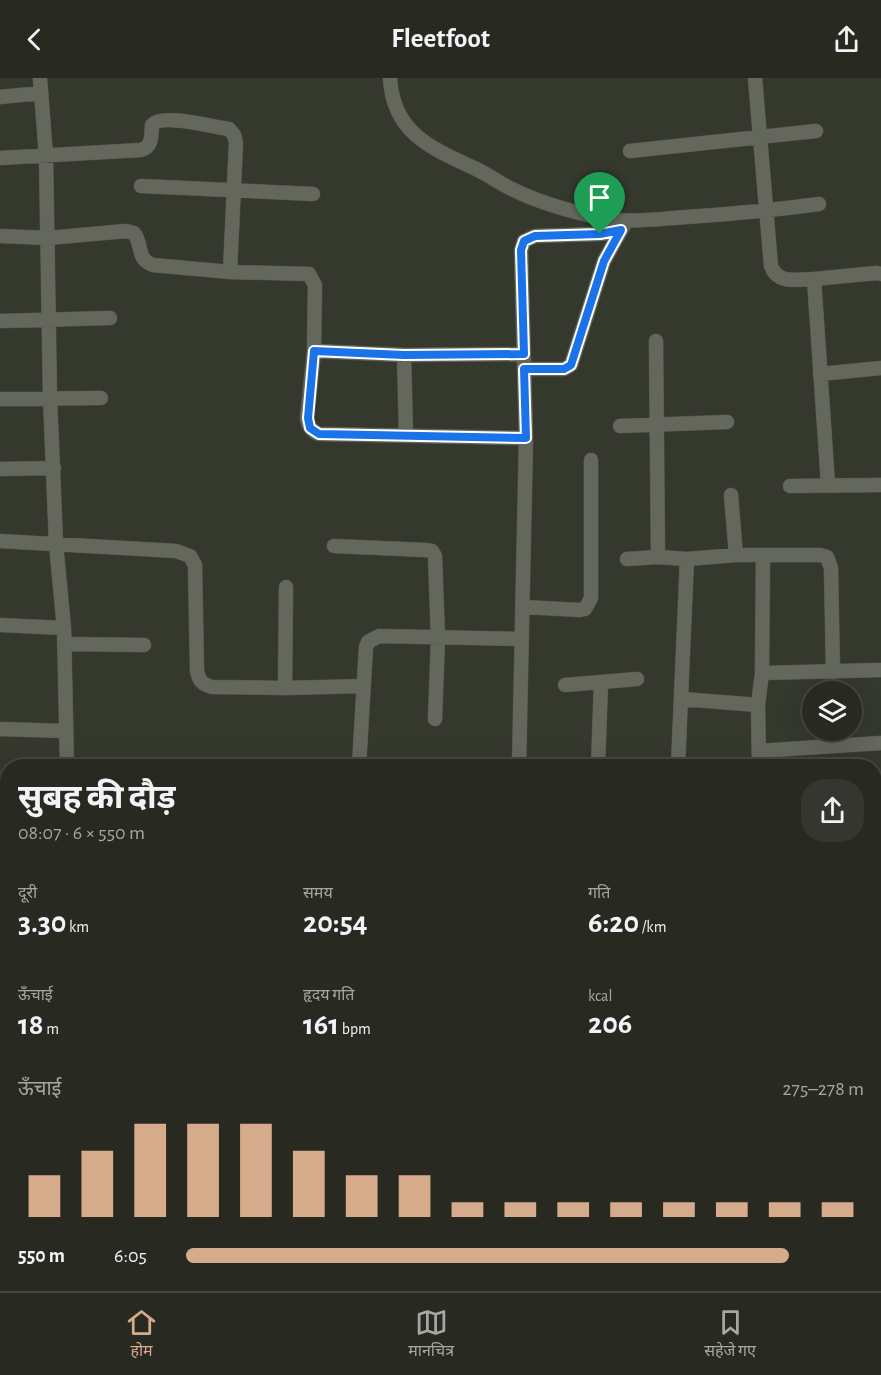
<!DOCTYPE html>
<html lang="hi">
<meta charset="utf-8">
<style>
:root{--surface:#282a22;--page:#34362f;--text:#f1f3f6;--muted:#a5a7a5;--line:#444640;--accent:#d6ab8b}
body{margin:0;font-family:"Alegreya Sans","Noto Sans Devanagari",sans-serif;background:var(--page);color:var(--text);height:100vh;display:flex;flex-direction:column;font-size:22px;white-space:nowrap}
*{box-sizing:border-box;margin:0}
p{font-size:20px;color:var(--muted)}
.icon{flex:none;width:33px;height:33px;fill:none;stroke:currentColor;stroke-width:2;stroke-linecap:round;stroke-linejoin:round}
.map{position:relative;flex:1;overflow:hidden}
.panel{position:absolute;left:0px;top:681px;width:882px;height:532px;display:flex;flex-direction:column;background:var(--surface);border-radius:24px 24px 0 0;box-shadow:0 6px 24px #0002,0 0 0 2px var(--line)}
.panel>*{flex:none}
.tools{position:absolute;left:802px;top:603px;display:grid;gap:12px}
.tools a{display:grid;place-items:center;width:60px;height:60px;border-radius:50%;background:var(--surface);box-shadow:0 6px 24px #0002,0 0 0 2px var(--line);font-size:30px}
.pin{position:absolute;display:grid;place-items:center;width:51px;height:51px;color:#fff;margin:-62px -26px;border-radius:50% 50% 50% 0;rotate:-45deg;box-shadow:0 0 6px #0007}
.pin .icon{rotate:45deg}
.round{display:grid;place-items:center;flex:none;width:63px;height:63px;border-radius:24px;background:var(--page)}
.headline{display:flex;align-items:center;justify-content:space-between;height:102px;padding:0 18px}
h1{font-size:33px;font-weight:700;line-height:45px}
.figures{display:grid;grid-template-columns:repeat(3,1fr);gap:9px;height:102px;padding:6px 18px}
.figures div{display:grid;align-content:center}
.figures b{font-size:30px;font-weight:700}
.figures small{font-size:16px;font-weight:400}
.figures p{font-size:16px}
.chart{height:168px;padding:12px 18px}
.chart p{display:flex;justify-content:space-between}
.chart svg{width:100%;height:108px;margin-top:6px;stroke:var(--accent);stroke-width:6}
ul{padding:0 18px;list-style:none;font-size:20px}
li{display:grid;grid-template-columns:96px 72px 1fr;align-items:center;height:45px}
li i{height:15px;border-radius:8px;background:var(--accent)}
header{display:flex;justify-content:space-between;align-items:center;height:78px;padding:0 18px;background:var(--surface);font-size:27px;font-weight:700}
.tabs{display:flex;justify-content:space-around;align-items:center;height:84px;border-top:2px solid var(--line);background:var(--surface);font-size:16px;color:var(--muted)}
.tabs a{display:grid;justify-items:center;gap:3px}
.tabs .selected{color:var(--accent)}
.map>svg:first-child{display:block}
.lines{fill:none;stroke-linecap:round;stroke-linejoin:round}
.minor-casing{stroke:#53554c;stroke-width:15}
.minor{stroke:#64675b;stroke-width:14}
.route-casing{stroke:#fff;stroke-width:12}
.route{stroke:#1a73e8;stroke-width:8}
</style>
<header><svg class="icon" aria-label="back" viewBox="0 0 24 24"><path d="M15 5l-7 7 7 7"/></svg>Fleetfoot<svg class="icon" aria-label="share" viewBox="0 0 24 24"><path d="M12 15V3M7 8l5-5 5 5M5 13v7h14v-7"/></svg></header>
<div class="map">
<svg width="881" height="1213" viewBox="0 0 881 1213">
<rect width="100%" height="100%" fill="#35382d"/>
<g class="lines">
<defs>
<path id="minor" d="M40,0l6,78 4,241 6,147 8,84 3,138
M390,0c3,55 41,70 84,90 14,6 26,16 40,22 24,12 52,20 78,26 32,8 63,3 95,1 44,-3 88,-7 132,-13
M755,0l16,188c7,19 26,13 43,13l14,205
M0,19l41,-4
M630,73l186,-20
M0,80l141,-8c12,-4 10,-14 11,-25 10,-12 61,2 77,4l5,6 2,8 -6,129
M141,108l172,8
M0,158l48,2 78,-7 8,2c9,12 2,26 19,32l77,7 79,2 6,11 -1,66 -7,67c1,8 4,13 12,16l207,4
M814,201l62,-6 5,1
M0,243l110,-3
M656,263l2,216
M314,273l90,4 120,-1
M404,277l2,81
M524,291h40l7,-4 33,-104 20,-36
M820,296l61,-6
M0,321l101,-1
M620,348l107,-4
M0,391l54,-1
M790,408l91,-1
M731,417l5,60
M0,463l176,10 14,5 5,9 2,106c2,10 5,13 15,16l73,1 78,-2
M334,468l91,4 7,1 3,5 3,82 -3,81
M627,481l31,-2 29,2 49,-4h84l7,2 4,11 2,104
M523,529l57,3 5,-1 6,-11v-138
M0,547l64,3
M64,566l80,1
M762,595l119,-3
M565,607l72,-6
M285,610l1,-101
M682,621l76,6
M0,651l65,2
M759,673l122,-8
M359,688l7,-119 2,-5 11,-6 143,3
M519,688l7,-328 -5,-188 3,-9 11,-5 65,-2 21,-4
M598,688l3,-83
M678,688l9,-207
M759,688l-1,-61 4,-32 1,-116
M874,779l7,-1
M0,921l8,-3
M0,1018h8
M874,1022l7,1
M0,1093h8
M874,1108l7,1
M874,1192l7,1
M552,1206l17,7
M53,1213v-7
M185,1213l1,-7
M298,1213l3,-7
M363,1213l1,-7
M803,1213l3,-7"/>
</defs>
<use href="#minor" class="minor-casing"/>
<use href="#minor" class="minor"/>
</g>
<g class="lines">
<defs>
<path id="route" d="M621,152l-17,31 -33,104 -7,4h-40l2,69 -207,-4 -9,-6 -2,-10 6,-67 90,4 120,-1 -3,-104 3,-9 11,-5 65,-2z"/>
</defs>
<use href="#route" class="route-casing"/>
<use href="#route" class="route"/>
</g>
</svg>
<div class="tools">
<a><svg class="icon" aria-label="layers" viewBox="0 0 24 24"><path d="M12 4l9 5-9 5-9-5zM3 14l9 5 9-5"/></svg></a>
</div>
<div class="pin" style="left:600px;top:156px;background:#1e9e55"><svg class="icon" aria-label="arrive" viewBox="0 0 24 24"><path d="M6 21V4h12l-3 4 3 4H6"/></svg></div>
<section class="panel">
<div class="headline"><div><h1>सुबह की दौड़</h1><p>08:07 · 6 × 550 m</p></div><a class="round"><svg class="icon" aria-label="share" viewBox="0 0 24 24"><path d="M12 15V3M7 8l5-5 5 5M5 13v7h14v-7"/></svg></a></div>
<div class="figures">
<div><p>दूरी</p><b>3.30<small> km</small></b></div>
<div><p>समय</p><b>20:54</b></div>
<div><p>गति</p><b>6:20<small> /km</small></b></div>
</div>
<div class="figures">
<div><p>ऊँचाई</p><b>18<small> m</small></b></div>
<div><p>हृदय गति</p><b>161<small> bpm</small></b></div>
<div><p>kcal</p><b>206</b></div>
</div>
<div class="chart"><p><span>ऊँचाई</span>275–278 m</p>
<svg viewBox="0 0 160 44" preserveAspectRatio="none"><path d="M5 44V27M15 44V17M25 44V6M35 44V6M45 44V6M55 44V17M65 44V27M75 44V27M85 44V38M95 44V38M105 44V38M115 44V38M125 44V38M135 44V38M145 44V38M155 44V38"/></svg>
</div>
<ul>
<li><b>550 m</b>6:05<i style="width:89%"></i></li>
</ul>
</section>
</div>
<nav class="tabs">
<a class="selected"><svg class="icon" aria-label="home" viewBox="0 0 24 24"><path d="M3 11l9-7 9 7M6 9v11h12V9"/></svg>होम</a>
<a><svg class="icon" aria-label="map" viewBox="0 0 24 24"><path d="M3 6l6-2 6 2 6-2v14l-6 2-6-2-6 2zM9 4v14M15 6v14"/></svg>मानचित्र</a>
<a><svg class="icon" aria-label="saved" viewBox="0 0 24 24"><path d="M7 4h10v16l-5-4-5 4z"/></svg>सहेजे गए</a>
</nav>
